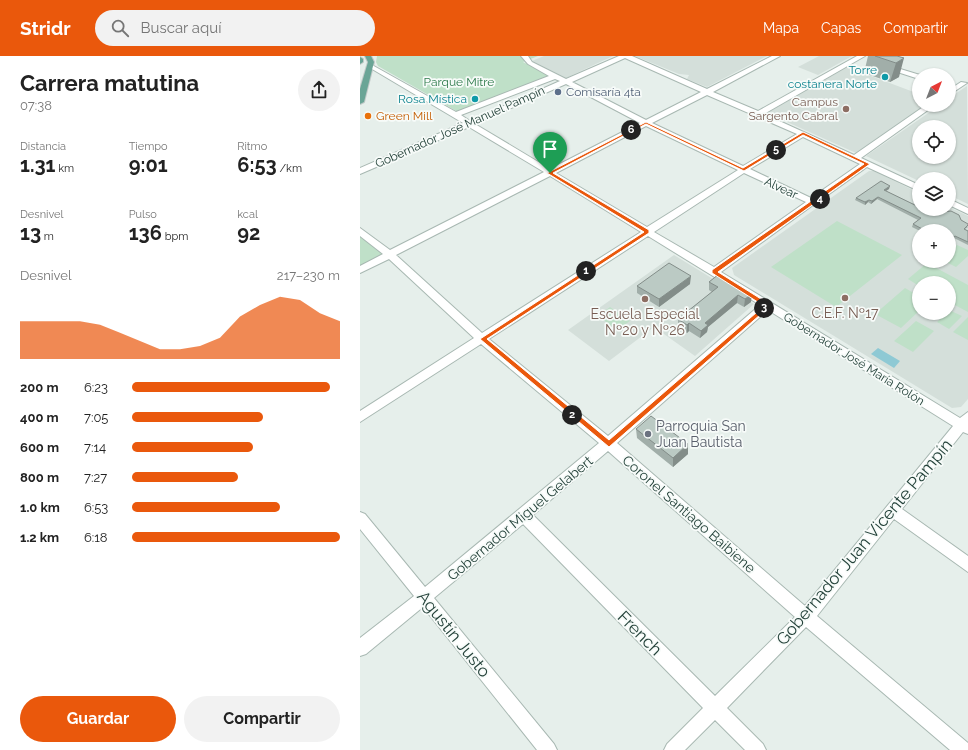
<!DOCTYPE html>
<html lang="es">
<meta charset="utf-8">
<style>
:root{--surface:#fff;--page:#f2f2f2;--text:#222;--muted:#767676;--accent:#ea580c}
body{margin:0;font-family:Raleway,sans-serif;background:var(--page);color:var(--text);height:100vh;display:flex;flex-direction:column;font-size:15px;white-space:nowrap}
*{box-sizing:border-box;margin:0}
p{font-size:13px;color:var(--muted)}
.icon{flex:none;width:22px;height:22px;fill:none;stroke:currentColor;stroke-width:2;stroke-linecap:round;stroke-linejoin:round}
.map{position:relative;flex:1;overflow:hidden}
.sheet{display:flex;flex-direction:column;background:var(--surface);width:360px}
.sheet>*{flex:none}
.needle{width:26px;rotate:42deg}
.fabs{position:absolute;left:552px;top:12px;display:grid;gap:8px}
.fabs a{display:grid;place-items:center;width:44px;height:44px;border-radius:50%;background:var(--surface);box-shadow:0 1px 3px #0004;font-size:20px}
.pin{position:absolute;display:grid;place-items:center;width:34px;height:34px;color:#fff;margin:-41px -17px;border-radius:50% 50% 50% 0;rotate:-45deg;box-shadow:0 0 4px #0007}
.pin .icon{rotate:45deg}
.km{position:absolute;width:20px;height:20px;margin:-10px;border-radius:50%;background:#222;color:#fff;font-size:11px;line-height:20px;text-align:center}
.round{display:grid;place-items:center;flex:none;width:42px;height:42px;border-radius:21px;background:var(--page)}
.headline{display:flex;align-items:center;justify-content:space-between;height:68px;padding:0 20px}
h1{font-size:22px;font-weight:700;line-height:30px}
.stats{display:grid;grid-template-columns:repeat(3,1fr);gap:6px;height:68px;padding:4px 20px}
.stats div{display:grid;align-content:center}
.stats b{font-size:20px;font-weight:700}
.stats small{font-size:11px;font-weight:400}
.stats p{font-size:11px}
.chart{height:112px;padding:8px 20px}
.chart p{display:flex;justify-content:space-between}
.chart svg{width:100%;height:72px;margin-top:4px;fill:var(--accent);opacity:.7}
.action{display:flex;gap:8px;margin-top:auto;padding:8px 20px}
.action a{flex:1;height:46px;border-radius:24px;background:var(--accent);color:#fff;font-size:16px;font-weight:700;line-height:46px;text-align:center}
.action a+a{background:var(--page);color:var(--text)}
ul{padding:0 20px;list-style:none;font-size:13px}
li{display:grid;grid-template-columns:64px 48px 1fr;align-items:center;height:30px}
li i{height:10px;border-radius:5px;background:var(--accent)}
header{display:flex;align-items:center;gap:24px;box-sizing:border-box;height:56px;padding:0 20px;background:var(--accent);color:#fff}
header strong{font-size:19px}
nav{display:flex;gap:22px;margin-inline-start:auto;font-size:14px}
.search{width:280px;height:36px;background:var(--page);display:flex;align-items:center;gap:10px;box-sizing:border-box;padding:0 14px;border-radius:22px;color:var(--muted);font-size:15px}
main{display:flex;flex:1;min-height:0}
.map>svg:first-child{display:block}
.built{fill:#d4dfda;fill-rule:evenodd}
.green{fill:#bfe0c8}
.water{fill:#8ec9d4}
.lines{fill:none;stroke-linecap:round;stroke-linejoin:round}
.minor-casing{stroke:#a8b8b2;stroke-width:2}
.major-casing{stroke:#c2cac8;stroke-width:2}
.minor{fill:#fff;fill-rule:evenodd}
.major{fill:#6aa596;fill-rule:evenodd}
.wall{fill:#a1aea9}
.shaded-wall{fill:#838d89}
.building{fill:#bbcac4;stroke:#838d89}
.route{fill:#ea580c;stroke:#fff;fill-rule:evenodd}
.culture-dot{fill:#0f9aa8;stroke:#f7fbf9;stroke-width:1.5}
.service-dot{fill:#5c6f8a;stroke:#f7fbf9;stroke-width:1.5}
.education-dot{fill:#8d6e63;stroke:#f7fbf9;stroke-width:1.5}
.food-dot{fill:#e8710a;stroke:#f7fbf9;stroke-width:1.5}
.worship-dot{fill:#6b7280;stroke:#f7fbf9;stroke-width:1.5}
.labels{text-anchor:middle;stroke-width:3.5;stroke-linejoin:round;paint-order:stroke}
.far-culture-label{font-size:12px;fill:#0d838f;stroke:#f7fbf9;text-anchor:end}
.far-park-label{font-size:12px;fill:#2d7a4b;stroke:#f7fbf9}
.far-service-label{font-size:12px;fill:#4e5e75;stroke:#f7fbf9;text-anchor:start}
.far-education-label{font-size:12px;fill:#785e54;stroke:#f7fbf9;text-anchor:end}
.far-food-label{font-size:12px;fill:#c56008;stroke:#f7fbf9;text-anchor:start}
.far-street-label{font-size:12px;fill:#24423a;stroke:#f7fbf9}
.education-label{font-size:14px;fill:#785e54;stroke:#f7fbf9}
.worship-label{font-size:14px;fill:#5b616d;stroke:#f7fbf9;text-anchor:start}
.street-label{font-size:14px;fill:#24423a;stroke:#f7fbf9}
.near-street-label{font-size:17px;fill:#24423a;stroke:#f7fbf9}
</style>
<header>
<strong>Stridr</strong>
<div class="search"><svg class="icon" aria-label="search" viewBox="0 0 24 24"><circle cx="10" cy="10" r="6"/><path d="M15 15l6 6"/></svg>Buscar aquí</div>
<nav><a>Mapa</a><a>Capas</a><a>Compartir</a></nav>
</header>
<main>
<section class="sheet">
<div class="headline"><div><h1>Carrera matutina</h1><p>07:38</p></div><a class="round"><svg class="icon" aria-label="share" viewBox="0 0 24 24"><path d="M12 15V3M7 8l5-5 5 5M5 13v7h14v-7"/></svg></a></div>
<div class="stats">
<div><p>Distancia</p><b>1.31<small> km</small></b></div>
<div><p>Tiempo</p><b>9:01</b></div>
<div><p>Ritmo</p><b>6:53<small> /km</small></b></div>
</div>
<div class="stats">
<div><p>Desnivel</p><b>13<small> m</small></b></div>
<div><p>Pulso</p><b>136<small> bpm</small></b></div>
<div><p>kcal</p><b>92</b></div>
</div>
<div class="chart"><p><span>Desnivel</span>217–230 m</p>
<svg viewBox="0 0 160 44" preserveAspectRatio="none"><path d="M0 44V21L10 21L20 21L30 21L40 23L50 28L60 33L70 38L80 38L90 36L100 31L110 18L120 11L130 6L140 8L150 16L160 21V44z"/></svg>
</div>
<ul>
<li><b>200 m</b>6:23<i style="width:95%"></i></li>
<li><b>400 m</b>7:05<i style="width:63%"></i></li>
<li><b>600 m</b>7:14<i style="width:58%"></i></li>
<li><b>800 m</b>7:27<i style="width:51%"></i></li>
<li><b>1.0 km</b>6:53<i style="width:71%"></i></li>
<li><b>1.2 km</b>6:18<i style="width:100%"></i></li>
</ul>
<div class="action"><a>Guardar</a><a>Compartir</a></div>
</section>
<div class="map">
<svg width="608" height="694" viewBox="0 0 608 694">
<rect width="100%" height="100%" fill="#e6efeb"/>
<path class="built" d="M184,0h69l-47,22 -34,-17z
M275,0h132l-60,31 -20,-8 2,-4 -10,-1z
M459,0h33l-34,19 -20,-8z
M487,11l72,27v11h6l-69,48 -89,-40z
M607,30l1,118 -19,-9v-16h-30v2l-53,-25 74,-51h9v-7zM559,71h30v30h-30z
M509,115h5l45,22v16h30v-2l19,9v183l-7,8 -9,1 -218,-133 -2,-7zM559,175h30v30h-30zM559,227h30v30h-30z
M314,199l80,49 -59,52 -41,-29 -45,34 -41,-31z"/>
<path class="green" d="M17,0h161l-15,6 27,14 -92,36 -80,-46 -2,-4z
M477,165l65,34 -66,52 -65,-40z
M0,179l23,19 -23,12z
M597,189l11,5v6l-12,11 -12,-6h5v-9z
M567,207l41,22v27l-19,-10v-19h-30v3l-11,-7z
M545,232l14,8v15l-18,17 -26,-14z
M250,251l20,14 -13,9 -19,-14z
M589,254l13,6 -13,13 -12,-7 9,-9h3z
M608,261v23l-15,-8z
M556,265l18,10 -21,21 -19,-11z"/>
<path class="water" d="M518,292l22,13 -6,7 -23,-14z"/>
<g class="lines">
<defs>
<path id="minor" d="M161,0h7l4,6 34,17 53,-23h13l75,33 65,-33h8l-67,36 45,19 99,-55h8l-101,58 90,41 72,-50h9l-74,53 58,27v6l-52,-24 -49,35 -1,3h-4l-92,67 239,146 8,-6v22l-5,-2 -61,77 66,47v16l-74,-53 -77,97 151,127v7h-18l-144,-123 -79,81 36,36 3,6h-21l-30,-30 -30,30h-21l3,-6 36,-36 -180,-184 -89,74 120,146 3,6h-20l-114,-143 -57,47 -6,2v-18l54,-42 -54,-67v-17l5,2 60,73 174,-144 -118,-99 -121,78v-11l114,-73 -85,-79 -29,14v-7l23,-12 -23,-18v-8l30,22 154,-78 -75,-45 -109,47v-6l103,-45 -96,-57 5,-1 84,47 93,-36 -21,-12zM265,2l76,34 -55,28 -74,-38zM195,23l5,2 -90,40 -9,-6zM206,28l74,39 -90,46 -75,-45zM347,39l90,39 -54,32 -91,-43zM286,70l92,44 -91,57 -91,-54zM443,81l57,27 -49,34 -61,-29zM384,117l62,29 -92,65 -60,-35zM190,120l91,56 -159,101 -86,-78zM288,180l112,69 -152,131 -119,-97zM408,254l185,116 -148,180 -188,-163zM248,395l187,166 -80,79 -182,-181z
M524,8l36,11 -1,4 -37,-12 -1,-1z
M601,26l6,1 -18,12v-5z
M589,143l19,9v6l-19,-9z"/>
<path id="major" d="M5,0h6l3,6 -10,40 -4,2v-15l8,-27z
M0,1l3,2v3l-3,2z"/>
</defs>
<use href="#minor" class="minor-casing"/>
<use href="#major" class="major-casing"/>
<use href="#minor" class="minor"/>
<use href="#major" class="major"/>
</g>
<path class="wall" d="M508,0h29l2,21 -9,5 -26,-9z
M529,133l-3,2 43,21 32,8 7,7 -3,2 3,2v14l-14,-7 -5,4v-11h-29l-8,-4 1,-3 5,-4 -41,-21 -6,5 -3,-2 -3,3 -10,-5 1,-2z
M359,218l32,28 -7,5 -7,-4 -29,24 -1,5 -7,6 -11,-7 -2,2 -9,-6v-8l34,-27 -3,-2v-8z
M330,228l-31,23 -22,-14v-7z
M276,373l52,15v10l-15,13 -36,-29z"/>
<path class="shaded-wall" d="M544,2l-5,19 -9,5 6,-19z
M530,130l-1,3 -5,3v-2z
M518,141l-1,2 -6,5 1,-3z
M509,144l-1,2 -3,3v-3z
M595,180l-1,2 -5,4v-2z
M331,220l-1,8 -31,23v-8z
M392,238l-1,8 -7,5 1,-8z
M378,239l-1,8 -29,24 -1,5 -7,6 1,-7 4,-8z
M329,267v8l-2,2v-8z
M328,388v10l-15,13v-9z"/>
<path class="building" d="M515,0h22l7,2 -8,5z
M521,125l9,5 -6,4 35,17v2h5l5,3 4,-3h5l5,3 8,-1 8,4 2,5 7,4v1l-4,4 4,2v11l-13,-6 -6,4v-9h-23l-13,-7 8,-6 -43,-21 -6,4 -3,-1 -4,2 -9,-4z
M309,207l22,13 -32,23 -22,-13z
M359,218l33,20 -7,5 -7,-4 -33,28 3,2 -7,6 -12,-8 -2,2 -9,-6 40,-32 -9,-5z
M291,360l37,28 -15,14 -37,-29z"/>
<path class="route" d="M286,66l97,46 60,-36 67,32 -152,108 51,32v3l-160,140 -129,-108 164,-107 -97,-59zM286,68l98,47 59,-36 61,29 -152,106v3l52,33 -155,134 -122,-101 162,-106v-3l-96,-57z"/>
<g class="culture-dot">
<circle cx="525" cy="21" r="4"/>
<circle cx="115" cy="43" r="4"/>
</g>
<circle class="service-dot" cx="198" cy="36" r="4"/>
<g class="education-dot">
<circle cx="486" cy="53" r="4"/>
<circle cx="485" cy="242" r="4"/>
<circle cx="285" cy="243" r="4"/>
</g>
<circle class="food-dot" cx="8" cy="60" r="4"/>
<circle class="worship-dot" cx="288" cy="378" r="4"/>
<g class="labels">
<g class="far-culture-label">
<text x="517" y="18">Torre<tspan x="517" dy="14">costanera Norte</tspan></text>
<text x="107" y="47">Rosa Mística</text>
</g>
<g class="far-park-label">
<text x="99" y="30">Parque Mitre</text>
</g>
<g class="far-service-label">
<text x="206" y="40">Comisaría 4ta</text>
</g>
<g class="far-education-label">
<text x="478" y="50">Campus<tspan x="478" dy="14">Sargento Cabral</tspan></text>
</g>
<g class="far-food-label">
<text x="16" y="64">Green Mill</text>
</g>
<g class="far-street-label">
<text transform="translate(100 71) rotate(-24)" y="4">Gobernador José Manuel Pampín</text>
<text transform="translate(421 132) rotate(25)" y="4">Alvear</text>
<text transform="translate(494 303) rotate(32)" y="4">Gobernador José María Rolón</text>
</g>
<g class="education-label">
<text x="485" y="262">C.E.F. Nº17</text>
<text x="285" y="263">Escuela Especial<tspan x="285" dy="16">Nº20 y Nº26</tspan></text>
</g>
<g class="worship-label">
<text x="296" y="375">Parroquia San<tspan x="296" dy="16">Juan Bautista</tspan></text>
</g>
<g class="street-label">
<text transform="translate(329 458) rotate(41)" y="5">Coronel Santiago Baibiene</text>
<text transform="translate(160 462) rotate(-40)" y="5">Gobernador Miguel Gelabert</text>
</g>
<g class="near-street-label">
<text transform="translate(504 486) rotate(-50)" y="6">Gobernador Juan Vicente Pampín</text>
<text transform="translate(280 577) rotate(45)" y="6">French</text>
<text transform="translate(94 578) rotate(51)" y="6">Agustín Justo</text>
</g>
</g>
</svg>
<div class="fabs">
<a><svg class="needle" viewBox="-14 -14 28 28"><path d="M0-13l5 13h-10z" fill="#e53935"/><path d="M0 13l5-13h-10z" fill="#767676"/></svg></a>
<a><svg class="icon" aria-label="locate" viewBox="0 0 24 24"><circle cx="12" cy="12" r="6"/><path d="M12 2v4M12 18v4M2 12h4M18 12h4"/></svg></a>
<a><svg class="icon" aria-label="layers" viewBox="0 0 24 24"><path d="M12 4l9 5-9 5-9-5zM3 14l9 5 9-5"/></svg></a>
<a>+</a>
<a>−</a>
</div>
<div class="pin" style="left:190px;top:117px;background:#1e9e55"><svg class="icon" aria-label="arrive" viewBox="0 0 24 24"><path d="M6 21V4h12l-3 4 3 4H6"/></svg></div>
<b class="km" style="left:226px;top:215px">1</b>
<b class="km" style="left:212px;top:359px">2</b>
<b class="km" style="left:404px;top:252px">3</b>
<b class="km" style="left:460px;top:143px">4</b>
<b class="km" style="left:416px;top:94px">5</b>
<b class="km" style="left:271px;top:74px">6</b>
</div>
</main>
